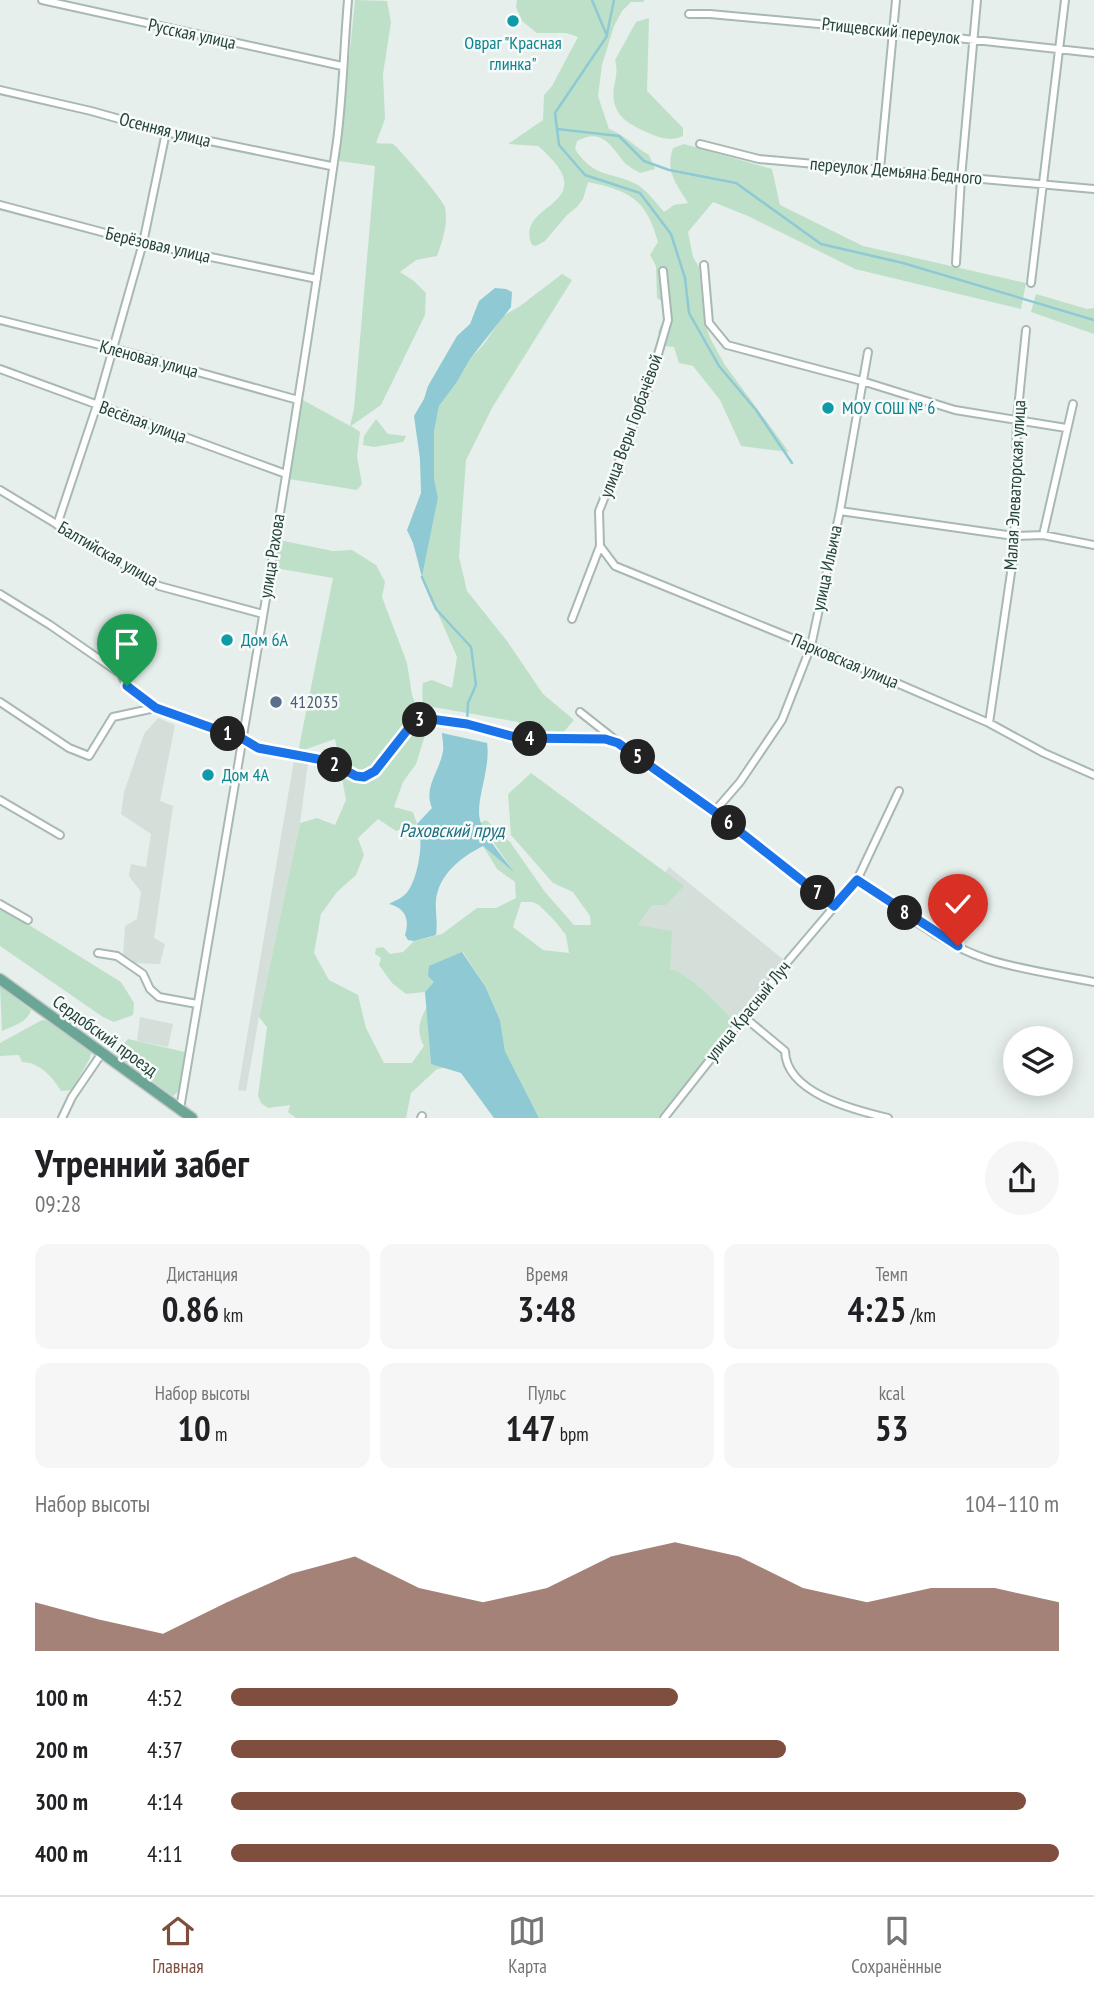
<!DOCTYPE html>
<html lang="ru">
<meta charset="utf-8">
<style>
:root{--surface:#fff;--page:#f6f6f6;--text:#202124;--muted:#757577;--line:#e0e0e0;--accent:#7f4e3f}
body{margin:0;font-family:"PT Sans Narrow",sans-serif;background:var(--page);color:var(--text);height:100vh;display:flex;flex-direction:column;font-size:26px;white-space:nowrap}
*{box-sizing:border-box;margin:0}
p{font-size:23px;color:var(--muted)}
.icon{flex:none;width:38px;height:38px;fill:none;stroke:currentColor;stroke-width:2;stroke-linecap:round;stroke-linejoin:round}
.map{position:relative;height:1118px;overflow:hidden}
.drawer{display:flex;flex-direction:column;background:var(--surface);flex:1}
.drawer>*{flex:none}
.tools{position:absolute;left:1003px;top:1026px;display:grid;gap:14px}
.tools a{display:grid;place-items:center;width:70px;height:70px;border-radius:50%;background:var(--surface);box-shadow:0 4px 18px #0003;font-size:35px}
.pin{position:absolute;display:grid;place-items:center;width:60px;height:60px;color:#fff;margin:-72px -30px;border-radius:50% 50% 50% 0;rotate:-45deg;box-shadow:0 0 7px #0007}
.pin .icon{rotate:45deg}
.km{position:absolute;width:35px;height:35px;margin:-18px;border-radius:50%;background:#222;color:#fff;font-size:19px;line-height:35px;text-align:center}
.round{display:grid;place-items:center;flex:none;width:74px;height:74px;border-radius:37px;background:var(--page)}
.head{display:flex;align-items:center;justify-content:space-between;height:119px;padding:0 35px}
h1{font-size:38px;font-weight:700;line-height:52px}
.figures{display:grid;grid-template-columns:repeat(3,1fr);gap:10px;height:119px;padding:7px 35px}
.figures div{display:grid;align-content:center;border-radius:14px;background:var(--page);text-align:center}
.figures b{font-size:35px;font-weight:700}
.figures small{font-size:19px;font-weight:400}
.figures p{font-size:19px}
.chart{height:196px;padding:14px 35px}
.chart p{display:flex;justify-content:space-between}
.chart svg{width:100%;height:126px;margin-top:7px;fill:var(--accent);opacity:.7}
ul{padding:0 35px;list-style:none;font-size:23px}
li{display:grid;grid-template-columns:112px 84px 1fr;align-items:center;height:52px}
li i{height:18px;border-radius:9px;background:var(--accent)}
.menu{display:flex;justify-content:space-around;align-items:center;height:98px;border-top:2px solid var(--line);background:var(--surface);font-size:19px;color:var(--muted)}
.menu a{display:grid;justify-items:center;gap:4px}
.menu .active{color:var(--accent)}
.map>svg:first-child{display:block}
.built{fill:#d4dfda}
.green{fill:#bfe0c8;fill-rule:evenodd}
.water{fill:#8ec9d4}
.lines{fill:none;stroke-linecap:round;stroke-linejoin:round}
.stream{stroke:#8ec9d4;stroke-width:2.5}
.minor-casing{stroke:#a8b8b2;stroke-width:10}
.primary-casing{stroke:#c2cac8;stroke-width:13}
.minor{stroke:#fff;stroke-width:6}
.primary{stroke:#6aa596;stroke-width:10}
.route-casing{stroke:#fff;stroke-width:14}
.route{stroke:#1a73e8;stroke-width:9}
.culture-dot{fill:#0f9aa8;stroke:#f7fbf9;stroke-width:2.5}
.service-dot{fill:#5c6f8a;stroke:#f7fbf9;stroke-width:2.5}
.labels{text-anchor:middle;stroke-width:5;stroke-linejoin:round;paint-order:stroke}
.street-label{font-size:18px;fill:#24423a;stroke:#f7fbf9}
.culture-label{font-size:18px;fill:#0d838f;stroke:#f7fbf9;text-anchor:start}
.service-label{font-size:18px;fill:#4e5e75;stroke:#f7fbf9;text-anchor:start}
.water-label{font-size:19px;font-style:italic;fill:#1c6f80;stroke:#f7fbf9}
</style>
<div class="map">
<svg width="1094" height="1118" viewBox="0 0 1094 1118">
<rect width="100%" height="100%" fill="#e6efeb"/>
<path class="built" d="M158,718l17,7 -15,76 13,5 -19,132 11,6 -5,20 -28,-1 -9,-7 2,-30 12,-7 4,-27 -12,-16 2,-12 15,3 5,-33 -30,-20 3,-22 20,-58z
M294,760l14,3 -8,60 -41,194 -13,74 -8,-1z
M669,867l115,93 -51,62 -109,-95z
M140,1017l33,7 -5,23 -31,-6z"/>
<path class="green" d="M355,0l32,1 4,21 -8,52 2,45 -9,24c5,1 12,0 17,1 5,3 51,57 52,63 3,18 -2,32 -8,49l-21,4 -16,12 14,9 12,12 -1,22 -44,90 -30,21 9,6 -3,24 5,28 -5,6 -68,-11 14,-79 47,26 4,-17 21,-243 -36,-5z
M517,0h128l-2,2h-12l-9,9 -8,15 -12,39 -4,31 11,33c16,6 26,18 40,26l6,14 -15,4c-5,-3 -11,-6 -15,-10 -14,-17 -23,-36 -48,-22l-2,8c18,29 38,23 61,35 11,6 20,19 28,28l10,-7 14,-2c-12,-20 -23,-31 -15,-55l11,-4 88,25 8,36 83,41 163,37 -5,26 -166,-40 -107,-53 -35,-14 -25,30 5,25 6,10 5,53 6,18 15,27 64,87 -48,-6 -21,-46 -27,-34 -14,-3 -5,-16 -10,-1 -6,-14 12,-26 -13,-8 -1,-32 -6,-11 8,-13c-12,-44 -29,-51 -70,-60l-5,17 -6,8 -10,8 -22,26 -9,5 -4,-1c-20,-44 77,-38 6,-99l-30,-2 35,-24 1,-25 8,-9 26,-49 -12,-4h-29l-15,-12 -6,-14z
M649,18l-2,73 36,37v8c-11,5 -21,3 -32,-2 -23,-10 -41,-19 -37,-47 2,-11 4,-16 1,-27l21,-38z
M562,274l10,6 -80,128 -26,52 -7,97 8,34 40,50 36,53 31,26 -14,16 -36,-8 -6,-6 -85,-15 -5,12c-5,-12 -7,-22 -5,-36l9,-3 20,8 5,-31 -35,-80 16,-79 -4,-20v-46l5,-26 18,-24 13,-23 14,-15 19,-28 17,-10z
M1036,294l51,15 7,-1v26l-63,-22z
M376,419l12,15 18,2 -3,6 -29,5 -11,-2 1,-9z
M279,540l54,11 19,-1 24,15 9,17 -3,15 25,66 5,32 14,37 -10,32 -13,18 -9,25 19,5 4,12 -21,7 -18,-12 -20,19 6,17 -8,20 -19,17 -16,22 -7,39 15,27 29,15 8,33 18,35h28l12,-17c-8,-15 -5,-25 3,-39l4,57 17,3 -11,2 -26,24 -5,25h-110l-8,-6 2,-7 -22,3 -7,-5 -3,-7 9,-69 -8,-10 41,-194 17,-5 18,7 11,-25 -11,-61 -37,13 35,-174 -58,-10z
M531,773l153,113 -18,19h-14l-14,20 34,6 -2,37c26,13 45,31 63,54l-69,96h-125l-34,-67 -5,-31 -15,-34 -22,-34 -38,40 -19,2 -14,-11 -13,-18 2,-7 -6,-4 1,-6 7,-1 7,7 13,-2 11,-11 28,-7 35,-26h19l20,-10 -1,-16 -18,-13 -14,-23 29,23 -32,-46 6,-3 24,22 35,50 29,33h17l-1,-9 -17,-24 -20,-9 -42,-48 -3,-41zM521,902h12l6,3 15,15 12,15 3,18 -26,-3 -30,-23z
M0,907l121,75 13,21 -1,12 -19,7 -11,-5 -103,-71z
M0,986l31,24c-3,12 -18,16 -29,21z
M42,1020l8,1 41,32 -1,5 -18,32 -11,1c-8,-14 -22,-29 -39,-29l-3,-7 -19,1v-13z
M128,1039l57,13 -6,39 -6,5 -58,-42z"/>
<path class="water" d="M495,288l11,1 6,3 -1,15 -41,52 -13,23 -18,24 -5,26v46l4,20 -16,79 -9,-34 -6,-13 14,-37 -1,-34 -6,-43 10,-17 4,-13 29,-50 13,-12 9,-23z
M442,733l45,10c4,26 -12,58 -7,77 4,16 24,38 34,52l-31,-26c-22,11 -44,28 -47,54 -1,12 2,23 0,35l-22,6 -6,-1 -3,-5c5,-16 0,-27 -16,-31 7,-4 14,-6 19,-13 10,-14 17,-52 9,-67l15,-16c-9,-21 8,-37 11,-57 1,-5 -1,-13 -1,-18z
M462,952l23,34 15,34 5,31 34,67h-45l-33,-45 -30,-9 -6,-72 9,-10 -6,-6 1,-10z"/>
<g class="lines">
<path class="stream" d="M592,0l15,36 -52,77 4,32 26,30 55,18 31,41 14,44 4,35 30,53 37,44 36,53
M607,34l7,-34
M557,129l62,7 25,25 25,9 67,13 85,61 82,19 191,57
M422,577l14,32 35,38 5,38 -8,18 -1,20"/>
<defs>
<path id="minor" d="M42,0l300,66
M689,14h21l183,17 201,22
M0,90l91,21 75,21 165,34
M700,144l59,15 335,30
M880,169l16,-169
M0,205l143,38 174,36
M956,263l5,-85 16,-178
M704,265l5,58 18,22 135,36 93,29 111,18
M1031,283l34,-283
M0,320l112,28 186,52
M0,369l286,105
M0,490l159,96 104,28
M840,511l174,25 29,-1 51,10
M57,525l40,-120 46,-162 23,-111
M1043,535l30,-131
M600,546l15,20 196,80 178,77 55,30 50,22
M0,594l50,31 71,49 6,12 28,22 88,31 15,9 70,13 28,15 8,1 11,-6 37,-47 11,-6 44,6 52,14 86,1 13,3
M572,619l28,-73 -1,-35 48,-119 21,-72 -5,-49
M0,702l69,46 20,8 24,-39 42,-9
M580,712l38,30 96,70 120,94
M989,723l25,-171 3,-133 9,-89
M0,800l60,35
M714,812l26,-30 42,-62 29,-74 29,-135 28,-159
M857,880c41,28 83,64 130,79 34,11 72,16 107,23
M0,904l28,16
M98,953l19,3 26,18 7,15 9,8 38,7
M744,1017l41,34c1,42 69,59 103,67
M180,1109c54,-322 111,-645 157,-968 6,-47 7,-95 11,-141
M62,1118l10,-21 30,-44
M421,1118l1,-2
M664,1118l125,-158 68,-80 42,-89"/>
<path id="primary" d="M0,979l192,139"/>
</defs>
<use href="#minor" class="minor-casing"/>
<use href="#primary" class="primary-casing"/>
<use href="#minor" class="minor"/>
<use href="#primary" class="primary"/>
</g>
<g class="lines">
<defs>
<path id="route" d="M127,686l29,22 87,31 15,9 70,13 28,15 8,1 11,-6 37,-47 11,-6 44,6 52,14 86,1 13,4 97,69 119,94 23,-26 101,66"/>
</defs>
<use href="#route" class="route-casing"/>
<use href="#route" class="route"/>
</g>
<g class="culture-dot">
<circle cx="513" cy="21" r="7"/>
<circle cx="828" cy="408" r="7"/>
<circle cx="227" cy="640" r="7"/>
<circle cx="208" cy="775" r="7"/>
</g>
<circle class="service-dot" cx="276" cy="702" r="7"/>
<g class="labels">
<g class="street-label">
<text transform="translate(891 31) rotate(6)" y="6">Ртищевский переулок</text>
<text transform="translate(192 34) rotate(12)" y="6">Русская улица</text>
<text transform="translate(165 130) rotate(14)" y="6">Осенняя улица</text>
<text transform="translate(896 171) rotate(5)" y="6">переулок Демьяна Бедного</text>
<text transform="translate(158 245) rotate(13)" y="6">Берёзовая улица</text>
<text transform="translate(149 359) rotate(15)" y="6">Кленовая улица</text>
<text transform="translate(143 422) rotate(20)" y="6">Весёлая улица</text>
<text transform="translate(631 426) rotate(-70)" y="6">улица Веры Горбачёвой</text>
<text transform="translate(1015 485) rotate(-87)" y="6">Малая Элеваторская улица</text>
<text transform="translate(108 554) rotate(30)" y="6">Балтийская улица</text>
<text transform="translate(272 556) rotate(-81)" y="6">улица Рахова</text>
<text transform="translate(827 568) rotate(-78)" y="6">улица Ильича</text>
<text transform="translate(845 661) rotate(23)" y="6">Парковская улица</text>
<text transform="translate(748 1011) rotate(-51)" y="6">улица Красный Луч</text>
<text transform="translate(105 1036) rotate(36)" y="6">Сердобский проезд</text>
</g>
<g class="culture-label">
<text x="513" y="49" text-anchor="middle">Овраг "Красная<tspan x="513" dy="21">глинка"</tspan></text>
<text x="842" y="414">МОУ СОШ № 6</text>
<text x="241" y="646">Дом 6А</text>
<text x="222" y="781">Дом 4А</text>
</g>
<g class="service-label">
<text x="290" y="708">412035</text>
</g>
<g class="water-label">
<text x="452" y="837">Раховский пруд</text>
</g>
</g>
</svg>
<div class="tools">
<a><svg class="icon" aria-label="layers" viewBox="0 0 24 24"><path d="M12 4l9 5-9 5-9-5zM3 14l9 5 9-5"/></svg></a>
</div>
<div class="pin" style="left:127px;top:686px;background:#1e9e55"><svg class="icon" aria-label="arrive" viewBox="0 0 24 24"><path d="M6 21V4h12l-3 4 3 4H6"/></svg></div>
<div class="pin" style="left:958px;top:946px;background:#d93025"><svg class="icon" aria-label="check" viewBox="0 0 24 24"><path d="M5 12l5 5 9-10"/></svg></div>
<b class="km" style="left:228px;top:734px">1</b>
<b class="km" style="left:335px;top:765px">2</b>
<b class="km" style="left:420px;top:720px">3</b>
<b class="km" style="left:530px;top:739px">4</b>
<b class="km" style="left:638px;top:757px">5</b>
<b class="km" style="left:729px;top:823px">6</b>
<b class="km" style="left:818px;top:893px">7</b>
<b class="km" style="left:905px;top:913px">8</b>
</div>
<section class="drawer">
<div class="head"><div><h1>Утренний забег</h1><p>09:28</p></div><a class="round"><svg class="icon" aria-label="share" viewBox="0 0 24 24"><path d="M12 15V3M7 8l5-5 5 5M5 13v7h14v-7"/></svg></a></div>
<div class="figures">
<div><p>Дистанция</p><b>0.86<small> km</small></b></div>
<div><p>Время</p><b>3:48</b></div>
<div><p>Темп</p><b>4:25<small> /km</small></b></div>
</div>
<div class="figures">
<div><p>Набор высоты</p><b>10<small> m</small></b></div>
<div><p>Пульс</p><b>147<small> bpm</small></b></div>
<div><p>kcal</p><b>53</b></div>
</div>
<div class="chart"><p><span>Набор высоты</span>104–110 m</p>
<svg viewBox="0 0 160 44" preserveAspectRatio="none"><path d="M0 44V27L10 33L20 38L30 27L40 17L50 11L60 22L70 27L80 22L90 11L100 6L110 11L120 22L130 27L140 22L150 22L160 27V44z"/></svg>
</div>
<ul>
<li><b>100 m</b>4:52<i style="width:54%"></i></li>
<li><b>200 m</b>4:37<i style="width:67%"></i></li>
<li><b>300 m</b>4:14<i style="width:96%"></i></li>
<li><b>400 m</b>4:11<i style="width:100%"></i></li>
</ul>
</section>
<nav class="menu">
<a class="active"><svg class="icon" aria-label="home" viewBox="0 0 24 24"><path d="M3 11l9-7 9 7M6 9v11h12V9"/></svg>Главная</a>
<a><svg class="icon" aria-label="map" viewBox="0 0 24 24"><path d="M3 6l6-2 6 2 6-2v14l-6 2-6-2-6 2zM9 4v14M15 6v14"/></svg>Карта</a>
<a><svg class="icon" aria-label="saved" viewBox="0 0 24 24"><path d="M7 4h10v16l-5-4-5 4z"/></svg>Сохранённые</a>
</nav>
